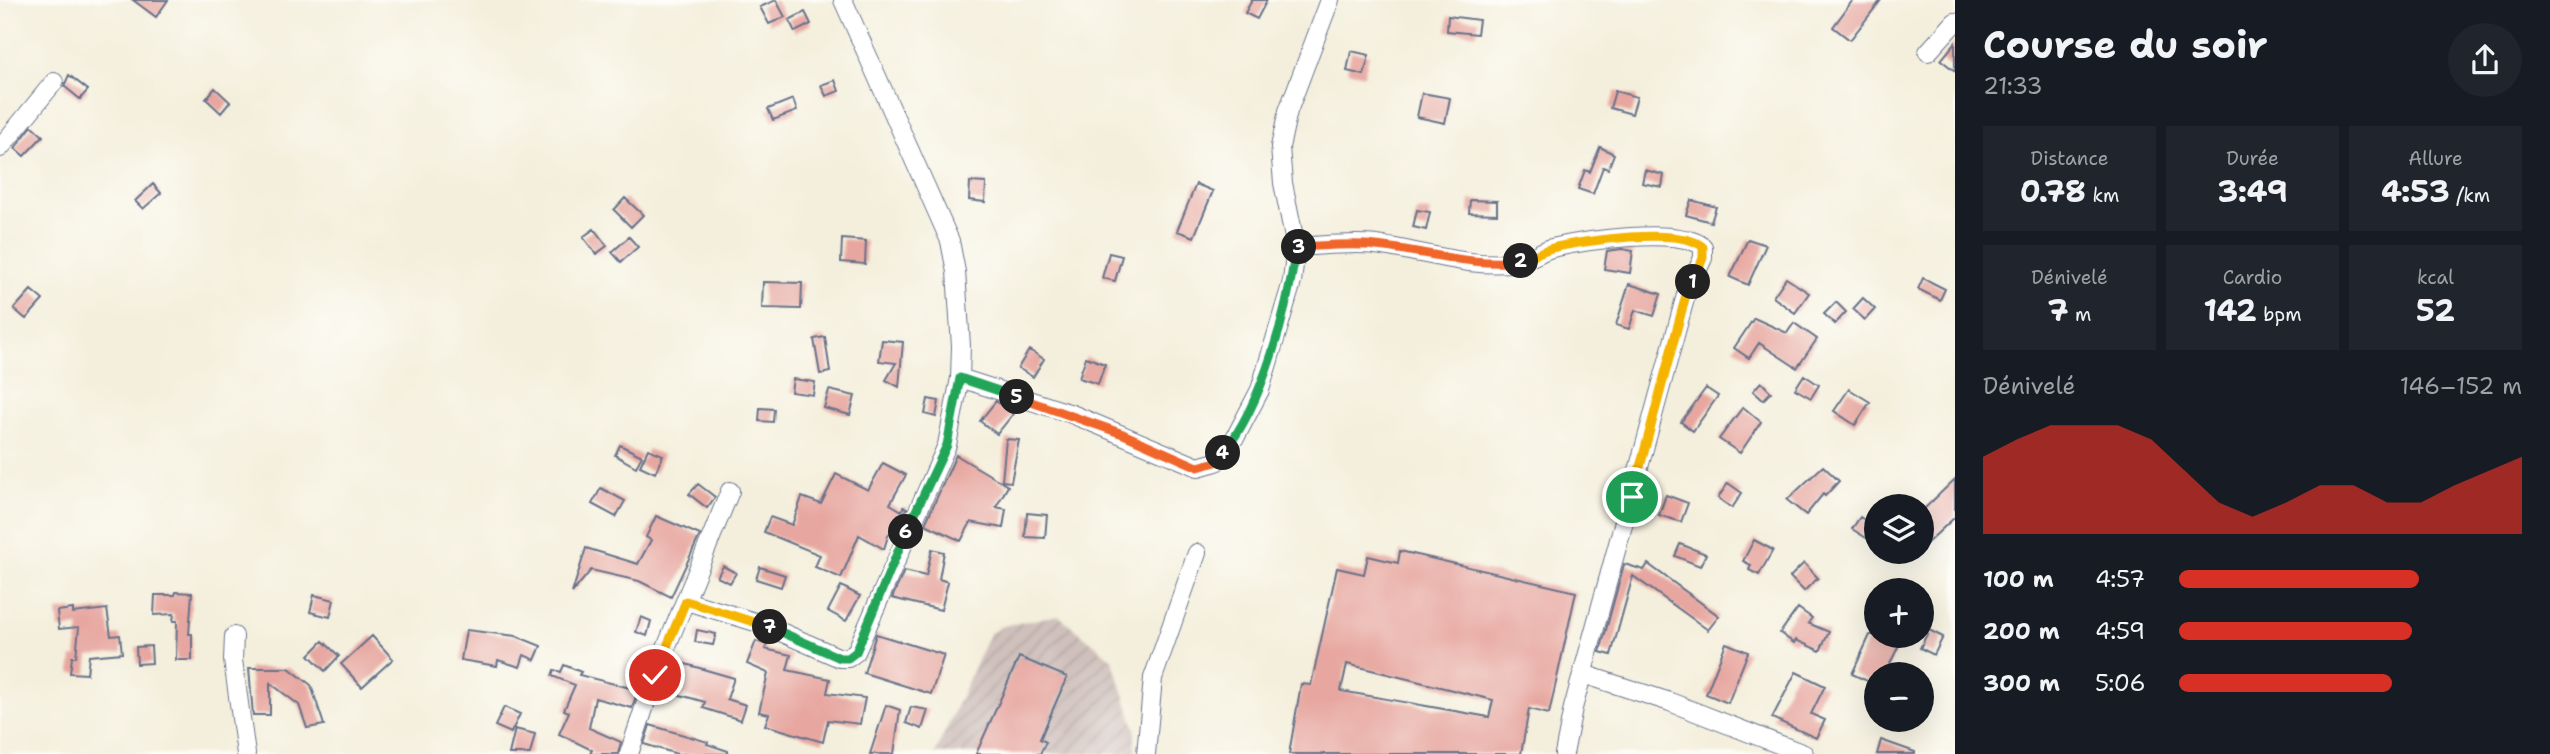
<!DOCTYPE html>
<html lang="fr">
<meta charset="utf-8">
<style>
:root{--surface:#171b24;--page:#20242c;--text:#f1f3f6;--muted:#9ea1a6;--accent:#d93025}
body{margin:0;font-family:"Shantell Sans",sans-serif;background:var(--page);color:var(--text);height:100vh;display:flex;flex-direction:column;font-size:26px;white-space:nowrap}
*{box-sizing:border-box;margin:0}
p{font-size:23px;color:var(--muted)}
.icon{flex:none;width:38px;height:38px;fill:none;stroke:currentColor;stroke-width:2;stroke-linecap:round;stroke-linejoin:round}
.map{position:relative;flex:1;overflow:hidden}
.panel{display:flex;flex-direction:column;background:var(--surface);width:595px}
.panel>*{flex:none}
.buttons{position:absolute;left:1864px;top:494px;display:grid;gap:14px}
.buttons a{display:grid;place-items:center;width:70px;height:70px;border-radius:50%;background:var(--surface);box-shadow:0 7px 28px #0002;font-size:35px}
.pin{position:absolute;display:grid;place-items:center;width:60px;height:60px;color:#fff;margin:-30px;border:4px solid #fff;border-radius:50%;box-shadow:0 2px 7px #0007}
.km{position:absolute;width:35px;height:35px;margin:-18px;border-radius:50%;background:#222;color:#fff;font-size:19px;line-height:35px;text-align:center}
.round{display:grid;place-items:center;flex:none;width:74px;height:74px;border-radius:37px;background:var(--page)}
.headline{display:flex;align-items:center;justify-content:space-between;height:119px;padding:0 28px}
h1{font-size:38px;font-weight:700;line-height:52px}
.figures{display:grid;grid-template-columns:repeat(3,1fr);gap:10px;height:119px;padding:7px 28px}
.figures div{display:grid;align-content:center;border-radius:0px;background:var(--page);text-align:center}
.figures b{font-size:30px;font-weight:700}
.figures small{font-size:19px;font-weight:400}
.figures p{font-size:19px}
.chart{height:196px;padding:14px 28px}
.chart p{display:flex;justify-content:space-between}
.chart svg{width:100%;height:126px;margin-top:7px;fill:var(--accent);opacity:.7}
ul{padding:0 28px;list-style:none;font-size:23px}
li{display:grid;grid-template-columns:112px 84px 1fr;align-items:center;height:52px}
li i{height:18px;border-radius:9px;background:var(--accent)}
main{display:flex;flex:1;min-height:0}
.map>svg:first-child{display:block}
.industrial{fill:url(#industrial-furrows)}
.building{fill:#e7a7a0;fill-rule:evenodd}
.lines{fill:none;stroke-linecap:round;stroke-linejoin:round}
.minor-casing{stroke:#67728a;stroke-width:20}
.minor{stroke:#fff;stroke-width:18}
.split-1-casing{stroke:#fff;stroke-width:14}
.split-2-casing{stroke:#fff;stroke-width:14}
.split-3-casing{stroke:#fff;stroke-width:14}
.split-4-casing{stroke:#fff;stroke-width:14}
.split-5-casing{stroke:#fff;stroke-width:14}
.split-6-casing{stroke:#fff;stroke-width:14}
.split-7-casing{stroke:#fff;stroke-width:14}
.split-8-casing{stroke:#fff;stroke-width:14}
.split-1{stroke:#f5b400;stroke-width:9}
.split-2{stroke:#f5b400;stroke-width:9}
.split-3{stroke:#f0652b;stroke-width:9}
.split-4{stroke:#22a559;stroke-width:9}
.split-5{stroke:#f0652b;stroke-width:9}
.split-6{stroke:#22a559;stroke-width:9}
.split-7{stroke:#22a559;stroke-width:9}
.split-8{stroke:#f5b400;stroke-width:9}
</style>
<main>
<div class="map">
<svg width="1955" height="754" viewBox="0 0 1955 754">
<defs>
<pattern id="industrial-furrows" width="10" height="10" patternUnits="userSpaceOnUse" patternTransform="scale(1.75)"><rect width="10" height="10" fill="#cfc0bb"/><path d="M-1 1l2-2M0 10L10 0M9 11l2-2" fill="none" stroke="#b1a5a3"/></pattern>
</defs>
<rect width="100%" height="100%" fill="#fdfcf7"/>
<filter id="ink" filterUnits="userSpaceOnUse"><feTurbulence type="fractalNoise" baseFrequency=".0143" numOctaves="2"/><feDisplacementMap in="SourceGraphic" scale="14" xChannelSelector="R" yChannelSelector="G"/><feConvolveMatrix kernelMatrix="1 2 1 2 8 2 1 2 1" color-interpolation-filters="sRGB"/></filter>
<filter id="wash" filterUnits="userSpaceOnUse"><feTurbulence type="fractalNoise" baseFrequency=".00686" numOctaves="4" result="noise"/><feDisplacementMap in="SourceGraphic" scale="28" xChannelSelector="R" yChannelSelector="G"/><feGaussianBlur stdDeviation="1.57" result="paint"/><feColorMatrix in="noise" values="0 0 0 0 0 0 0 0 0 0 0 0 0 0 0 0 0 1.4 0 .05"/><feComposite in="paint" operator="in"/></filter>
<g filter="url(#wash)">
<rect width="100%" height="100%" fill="#f4efdc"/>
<path class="industrial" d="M1058,615l54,44 23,68v27h-200l54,-120 14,-8z"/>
<g id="blocks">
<path class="building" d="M133,0h35l-12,17z
M776,0l9,17 -16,7 -9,-17z
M1252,0h15l-10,19 -12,-6z
M1853,0h28l-31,40 -17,-13z
M805,12l6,12 -16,8 -6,-12z
M1448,16l31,4 -2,14 -30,-3z
M1955,43v28l-14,-11z
M1351,51l18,4 -5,20 -17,-4z
M69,75l19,15 -8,9 -16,-13z
M835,80l4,11 -13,5 -5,-11z
M215,88l15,14 -9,11 -15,-14z
M1615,91l22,6 -5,17 -22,-6z
M1422,93l28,5 -5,25 -28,-6z
M793,99l4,12 -24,9 -5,-11z
M32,126l11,10 -19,20 -9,-8z
M1600,147l14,7 -6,15 -5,-2 -10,27 -15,-5 7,-19 5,2z
M1645,170l19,5 -2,12 -20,-4z
M970,182l16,1 -1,19 -16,-2z
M153,184l8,9 -18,16 -8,-8z
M1196,184l17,7 -19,46 -17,-6z
M625,198l18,17 -12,12 -17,-17z
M1470,200l27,1v13l-28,-1z
M1691,200l25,7 -5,15 -25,-7z
M1417,210l13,2 -4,18 -13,-3z
M594,229l13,17 -11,8 -13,-17z
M629,237l9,10 -17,15 -9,-10z
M842,239l24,2 -1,23 -24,-2z
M1748,239l18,6 -18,40 -18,-8z
M1622,249l11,2 -3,22 -26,-4 3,-18z
M1109,253l13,3 -7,25 -13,-3z
M1786,278l23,15 -14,20 -22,-16z
M1923,278l22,11 -5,11 -22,-11z
M763,282l39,1 -1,26 -39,-1z
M1629,284l32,10 -7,22 -19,-6 -6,19 -13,-4z
M31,290l12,10 -17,19 -12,-10z
M1863,298l12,11 -10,11 -12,-11z
M1836,302l10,10 -11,12 -11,-10z
M1754,318l33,15 7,-10 23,16 -20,29 -38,-25 -10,15 -15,-10z
M825,337l5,35 -10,2 -6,-35z
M882,340l21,2 -4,45 -13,-7 10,-17 -17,-2z
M1029,350l15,9 -11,18 -15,-9z
M1086,357l19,7 -7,20 -19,-6z
M1804,375l15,10 -8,13 -16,-9z
M793,379l22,3 -2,13 -22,-3z
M1761,382l10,10 -8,8 -10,-9z
M1706,388l12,8 -25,35 -12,-9z
M1849,389l21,13 -15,23 -21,-14z
M829,390l26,6 -5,19 -26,-7z
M928,399l11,2 -3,16 -11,-3z
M996,401l17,13 -16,20 -17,-13z
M1743,407l18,15 -21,31 -21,-14z
M760,408l14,1 -1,13 -14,-1z
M1006,439l13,1 -8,42 -9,-1z
M620,445l22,11 -6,11 -21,-12z
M648,449l15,6 -8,18 -15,-7z
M956,455l52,31 -12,21 10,2 -3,19 -32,-6 -10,19 -36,-17z
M883,463l23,12 -16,29 12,7 1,-4 4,1 -19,28 -4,13 -25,-14 -18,43 -26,-11 5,-12 -56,-23 6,-15 22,8 10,-28 19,7 15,-30 32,16z
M1823,466l16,15 -14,15 -2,-2 -17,21 -19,-15z
M1955,479v38l-28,26 -5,-6v-26z
M1728,483l14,10 -10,15 -14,-10z
M698,484l17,13 -8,11 -18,-14z
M601,488l24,13 -9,16 -24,-13z
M1666,495l22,8 -7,19 -22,-7z
M1027,513l20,2 -2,23 -20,-1z
M656,516l44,19 -29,62 -32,-16 -48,-11 -19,23 14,-45 52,16 13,-24 -5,-3z
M1860,517l16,10v17l-24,-15z
M1754,540l19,10 -14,25 -10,-5 2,-5 -8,-4z
M1680,544l26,10 -6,12 -25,-10z
M932,549l12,3 -5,27 9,3 -7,28 -49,-12 12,-27 22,5z
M1400,551l176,41 -27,122 -20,-5 -8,45h-232l12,-70 10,1 26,-117 27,6 4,-18 30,7zM1347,664l146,36 -4,17 -148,-26z
M1804,563l14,15 -14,13 -14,-14z
M1624,564l20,6 4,-6 71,52 -11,14 -75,-54 -22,79 -11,-3z
M723,566l13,7 -6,10 -13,-6z
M760,567l25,8 -4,12 -25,-8z
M841,586l19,10 -14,25 -18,-10z
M176,592l16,1 -3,41h3v26h-16l1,-39h-4l1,-7 -20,1 1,-20h20z
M314,595l20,5 -4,17 -20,-5z
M1798,608l14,10 -4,5 21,9 -9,19 -24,-11 -2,3 -14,-10z
M73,609v4l34,-4 4,27 9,-1 2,18 -33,3 -2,18 -17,-1 2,-16h4l3,-30 -20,2 -2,-18z
M641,617l10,4 -4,15 -11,-4z
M466,630l50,6 25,10 -6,14 -11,-5 -4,12 -22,-7 -1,6 -36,-6z
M697,630l19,4 -3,11 -18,-3z
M1929,630l14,7 -9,18 -14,-7z
M876,634l68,21 -13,39 -67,-21z
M1870,635h25l7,4 -17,35h-9v11l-24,-11z
M372,636l21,23 -31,28 -21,-23z
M323,641l16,15 -14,15 -16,-16z
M756,641l11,4 -2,4 26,6 -4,15 43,9 -3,14 38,5 -5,26 -32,-4 -5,22 -58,-17 4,-11 -10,-2 9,-39 -21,-9z
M1726,643l22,9 -20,51 -22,-9z
M151,646l1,17 -15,1 -1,-17z
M1019,657l48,20 -27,62 6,3 -6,12h-64z
M675,661l59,17 -7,21 19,6 -5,15 -38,-12 2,-6 -39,-11z
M564,665l17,7 -2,3 59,15 -6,18 -37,-10 -6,30 32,14 -3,12h-28l2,-4 -33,-16 10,-22 -5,-2 11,-25 -23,-9 2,-6 7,2z
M249,668h40l22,17 13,40 -17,3 -8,-23 -29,-22v32h-17z
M1796,672l29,14 -14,28 14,6 -9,18 -44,-20z
M886,705l14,5 -6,44h-24z
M504,707l16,7 -9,19 -16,-7z
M911,707l17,3 -6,19 -16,-6z
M650,725l58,17 -1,2 21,7v3h-51l-33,-10z
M515,729l20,5 -5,20h-21z
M1881,740l34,12v2h-38z"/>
</g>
</g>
<g filter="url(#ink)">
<use href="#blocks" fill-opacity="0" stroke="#67728a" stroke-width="2"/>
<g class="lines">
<defs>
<path id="minor" d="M1928,52l27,-30
M0,148l54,-66
M1296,247c26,-1 54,-5 80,-2 47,6 93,24 142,17 12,-2 22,-11 34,-14 30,-7 129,-22 151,-1v11l-17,37 -113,413 -9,46
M960,378l112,36 126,53 18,-5 20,-26 24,-46 32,-108 4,-35 -13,-64 -3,-36 8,-36 42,-111
M686,601l79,24 75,33h8l8,-6 91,-207 13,-67 1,-32 -5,-74 -6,-31 -107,-241
M234,636l-1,24 13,94
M1583,674l87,28 134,52
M629,754l26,-79 75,-184
M1146,754l7,-76 44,-125"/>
</defs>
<use href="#minor" class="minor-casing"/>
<use href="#minor" class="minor"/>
</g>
</g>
<g class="lines" filter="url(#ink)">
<defs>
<path id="split-1" d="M1632,497l54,-202 7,-13"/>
<path id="split-2" d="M1521,261c10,-4 20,-10 31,-13 29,-7 129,-22 151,-1v11l-10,24"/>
<path id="split-3" d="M1299,247c25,-1 52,-4 77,-1 50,5 94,21 145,15"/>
<path id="split-4" d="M1223,453c40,-49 65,-143 73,-206h3"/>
<path id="split-5" d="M1017,397l106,37 75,33 18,-5 7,-9"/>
<path id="split-6" d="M906,532l41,-87 13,-67 57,19"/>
<path id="split-7" d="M770,627l70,31h8l8,-6 50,-120"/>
<path id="split-8" d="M655,675l31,-74 84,26"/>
</defs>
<use href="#split-1" class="split-1-casing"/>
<use href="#split-2" class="split-2-casing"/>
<use href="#split-3" class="split-3-casing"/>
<use href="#split-4" class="split-4-casing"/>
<use href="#split-5" class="split-5-casing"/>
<use href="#split-6" class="split-6-casing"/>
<use href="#split-7" class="split-7-casing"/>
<use href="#split-8" class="split-8-casing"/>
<use href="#split-1" class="split-1"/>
<use href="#split-2" class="split-2"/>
<use href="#split-3" class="split-3"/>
<use href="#split-4" class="split-4"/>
<use href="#split-5" class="split-5"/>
<use href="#split-6" class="split-6"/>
<use href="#split-7" class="split-7"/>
<use href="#split-8" class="split-8"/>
</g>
</svg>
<div class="buttons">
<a><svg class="icon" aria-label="layers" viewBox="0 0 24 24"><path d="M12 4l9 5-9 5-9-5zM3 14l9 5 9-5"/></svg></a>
<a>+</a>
<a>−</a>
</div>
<div class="pin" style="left:1632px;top:497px;background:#1e9e55"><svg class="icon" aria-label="arrive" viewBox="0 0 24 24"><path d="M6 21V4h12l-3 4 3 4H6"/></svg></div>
<div class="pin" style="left:655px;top:675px;background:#d93025"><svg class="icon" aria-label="check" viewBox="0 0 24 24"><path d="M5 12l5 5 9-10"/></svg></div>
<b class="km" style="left:1693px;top:282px">1</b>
<b class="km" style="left:1521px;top:261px">2</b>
<b class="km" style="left:1299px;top:247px">3</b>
<b class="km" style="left:1223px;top:453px">4</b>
<b class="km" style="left:1017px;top:397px">5</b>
<b class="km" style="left:906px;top:532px">6</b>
<b class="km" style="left:770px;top:627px">7</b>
</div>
<section class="panel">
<div class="headline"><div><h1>Course du soir</h1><p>21:33</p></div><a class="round"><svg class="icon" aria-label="share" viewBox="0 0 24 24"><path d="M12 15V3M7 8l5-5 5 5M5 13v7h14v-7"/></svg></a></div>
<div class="figures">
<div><p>Distance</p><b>0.78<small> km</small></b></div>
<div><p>Durée</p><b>3:49</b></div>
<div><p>Allure</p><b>4:53<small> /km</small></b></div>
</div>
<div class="figures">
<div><p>Dénivelé</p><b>7<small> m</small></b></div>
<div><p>Cardio</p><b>142<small> bpm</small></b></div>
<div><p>kcal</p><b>52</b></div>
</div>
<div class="chart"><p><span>Dénivelé</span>146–152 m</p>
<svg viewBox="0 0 160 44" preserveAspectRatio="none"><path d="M0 44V17L10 11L20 6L30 6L40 6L50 11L60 22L70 33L80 38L90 33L100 27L110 27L120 33L130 33L140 27L150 22L160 17V44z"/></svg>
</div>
<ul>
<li><b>100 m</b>4:57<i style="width:70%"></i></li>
<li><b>200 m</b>4:59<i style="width:68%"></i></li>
<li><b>300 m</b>5:06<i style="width:62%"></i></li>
</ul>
</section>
</main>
